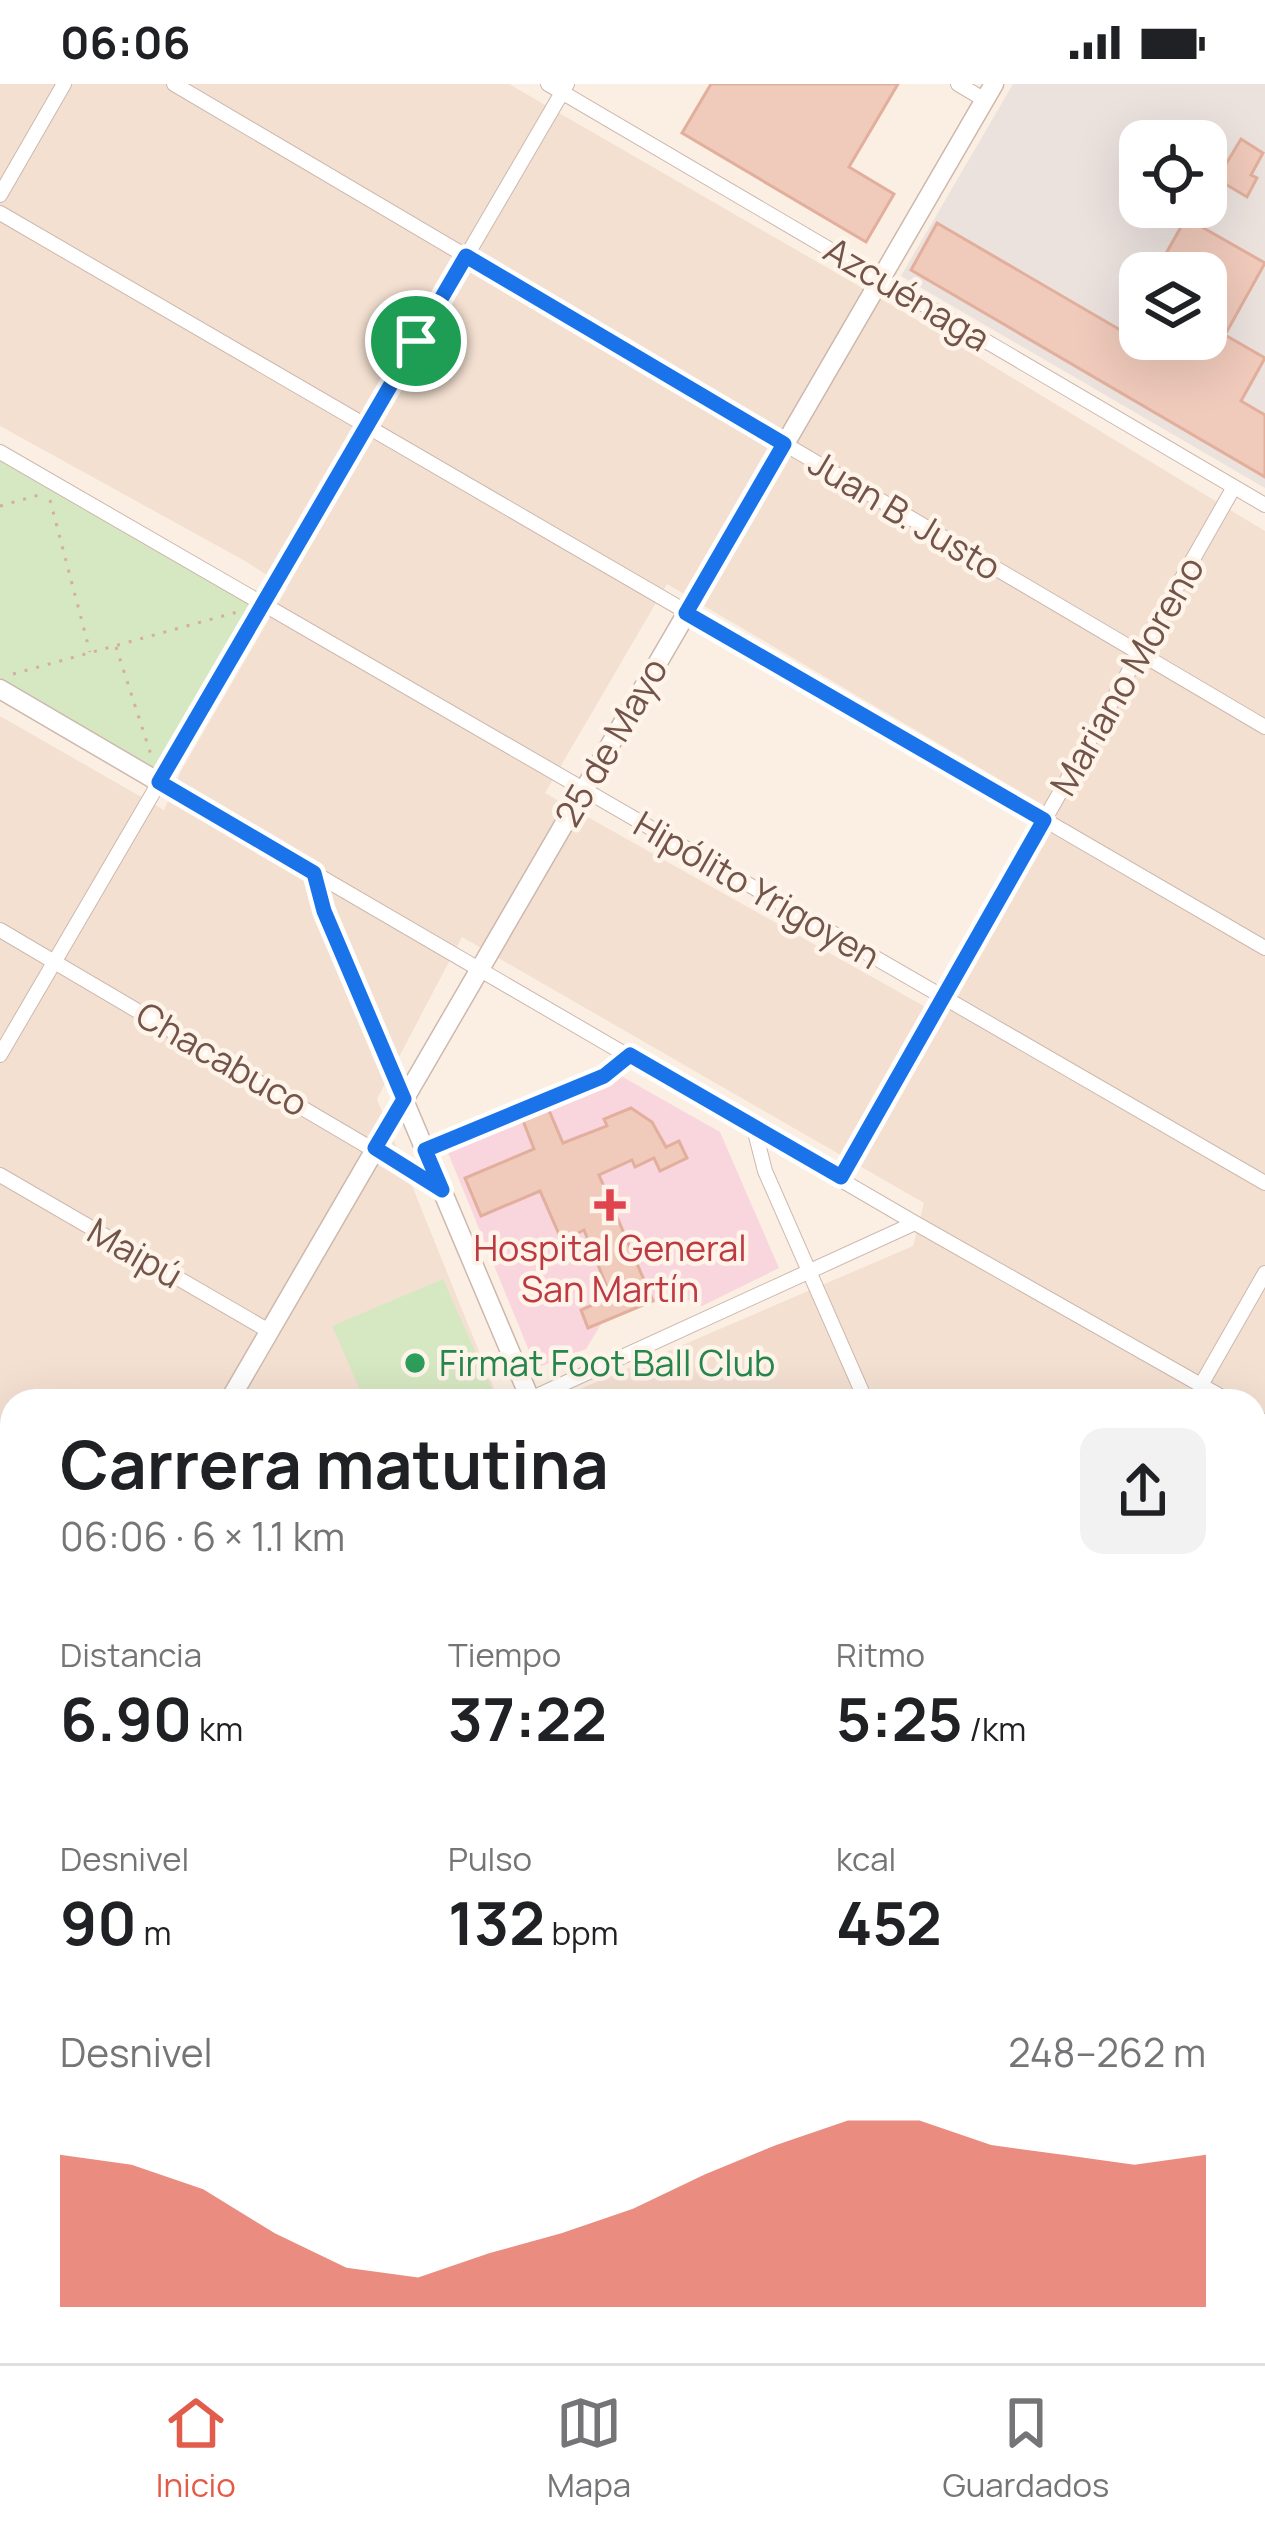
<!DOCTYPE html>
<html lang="es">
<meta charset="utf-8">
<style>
:root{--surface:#fff;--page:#f2f2f2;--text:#202124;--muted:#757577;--line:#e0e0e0;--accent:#e25c4b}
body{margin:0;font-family:Manrope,sans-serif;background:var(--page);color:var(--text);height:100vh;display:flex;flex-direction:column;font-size:45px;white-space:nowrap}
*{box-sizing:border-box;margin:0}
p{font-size:39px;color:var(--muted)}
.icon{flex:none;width:66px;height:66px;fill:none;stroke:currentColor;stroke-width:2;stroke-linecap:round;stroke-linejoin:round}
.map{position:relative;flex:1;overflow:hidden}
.details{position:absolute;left:0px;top:1305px;width:1266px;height:975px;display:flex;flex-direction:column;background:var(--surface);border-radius:36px 36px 0 0;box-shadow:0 12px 48px #0002}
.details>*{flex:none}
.tools{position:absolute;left:1119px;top:36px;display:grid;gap:24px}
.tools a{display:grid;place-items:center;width:108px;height:108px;border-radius:24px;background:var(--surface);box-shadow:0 12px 48px #0002;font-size:60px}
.pin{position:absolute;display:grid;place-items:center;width:102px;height:102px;color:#fff;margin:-51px;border:6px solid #fff;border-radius:50%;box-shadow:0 3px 12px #0007}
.round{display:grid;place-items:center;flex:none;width:126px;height:126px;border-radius:24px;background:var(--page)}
.overview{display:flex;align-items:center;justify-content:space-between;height:204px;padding:0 60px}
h1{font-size:66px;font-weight:700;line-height:90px}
.metrics{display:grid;grid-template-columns:repeat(3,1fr);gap:18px;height:204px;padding:12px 60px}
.metrics div{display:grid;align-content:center}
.metrics b{font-size:60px;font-weight:700}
.metrics small{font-size:33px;font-weight:400}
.metrics p{font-size:33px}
.chart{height:336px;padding:24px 60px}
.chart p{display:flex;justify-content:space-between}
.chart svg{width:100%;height:216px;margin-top:12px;fill:var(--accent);opacity:.7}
.status{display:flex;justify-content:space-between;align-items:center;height:84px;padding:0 60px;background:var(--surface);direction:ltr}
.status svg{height:33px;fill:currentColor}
.menu{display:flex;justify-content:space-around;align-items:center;height:168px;border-top:3px solid var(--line);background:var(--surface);font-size:33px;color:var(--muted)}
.menu a{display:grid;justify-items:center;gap:6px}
.menu .current{color:var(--accent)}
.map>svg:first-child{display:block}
.residential{fill:#f3e0d1;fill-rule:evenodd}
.industrial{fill:#ebe2de;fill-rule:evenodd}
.medical{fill:#f9d6de}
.green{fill:#d6e8c2}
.building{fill:#f0cabb;stroke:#e2af9c;stroke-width:3}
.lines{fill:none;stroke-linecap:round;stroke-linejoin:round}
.service-casing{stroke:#ceb8ad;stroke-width:10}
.minor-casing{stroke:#ceb8ad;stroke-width:16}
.tertiary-casing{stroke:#ceb8ad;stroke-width:21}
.path{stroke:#d5ae9f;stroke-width:3;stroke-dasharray:3 9;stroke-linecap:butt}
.service{stroke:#fff;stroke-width:8}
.minor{stroke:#fff;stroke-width:14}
.tertiary{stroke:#fff;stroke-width:18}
.route-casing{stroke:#fff;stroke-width:24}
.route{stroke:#1a73e8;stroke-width:15}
.health-dot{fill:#e0444e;stroke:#fff4e9;stroke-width:4.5}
.leisure-dot{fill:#2e9e5b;stroke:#fff4e9;stroke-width:4.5}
.labels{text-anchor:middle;stroke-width:9;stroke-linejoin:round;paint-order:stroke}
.street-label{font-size:36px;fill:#73544a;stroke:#fff4e9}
.health-label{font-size:36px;fill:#be3a42;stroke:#fff4e9}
.leisure-label{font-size:36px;fill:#27864d;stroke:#fff4e9;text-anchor:start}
</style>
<div class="status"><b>06:06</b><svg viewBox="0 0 49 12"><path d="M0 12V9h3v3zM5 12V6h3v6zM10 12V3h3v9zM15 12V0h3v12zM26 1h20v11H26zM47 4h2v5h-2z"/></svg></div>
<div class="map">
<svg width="1265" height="2279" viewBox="0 0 1265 2279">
<rect width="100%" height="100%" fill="#fbefe3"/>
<path class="residential" d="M0,0h509l388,224 368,223v1832h-1265v-559l12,25v523h1242v-951h-702l361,-155 11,-43 -462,-266 -85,162 122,302h-487v323l-12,21v-1029l164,94 18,-41 105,-181 -42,-27 -245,-135zM667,500l388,228 -110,206 -400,-225z"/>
<path class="industrial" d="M1013,0h252v404l-364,-212zM1140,57h66v66h-66zM1140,189h66v66h-66z"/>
<path class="medical" d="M614,988l106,60 59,136 -77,38 -30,-12 -69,27 -17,28 -50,19 -92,-225z"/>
<path class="green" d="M0,368l263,152 -104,178 -159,-93z
M443,1195l54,122h-132l-33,-75z"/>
<path class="building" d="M711,0h187l-49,83 45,27 -28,48 -184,-109z
M1241,55l22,14 -12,22 6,3 -10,19 -30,-18z
M1186,134l79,45 -40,72 40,23 -24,43 24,14v62l-354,-207 26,-47 185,108 18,-32v40h66v-66h-51z
M548,1024l15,35 44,-17 -3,-7 27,-11 21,14 14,25 13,-6 8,17 -27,13 -6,-13 -19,9 -3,-7 -33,15 54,126 -65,27 -7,-18 30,-13 -27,-67 -22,11 -22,-50 -59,25 -16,-38 69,-29 -12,-31z"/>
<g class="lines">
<defs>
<path id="service" d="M425,1066l179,-75 25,-19"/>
<path id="minor" d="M174,0l1091,643
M548,0l717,421
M958,0l27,16
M0,111l64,-111
M0,129l1265,735
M0,368l1265,731
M314,789l601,350 314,178
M0,846l440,259
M0,971l567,-971
M754,1044l11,43 101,230
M0,1091l269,156
M841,1093l393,-690
M530,1315l385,-176
M1198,1317l3,-16 64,-112
M1254,1332l11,6
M0,1351l12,7
M1254,1454l11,25
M0,1619l12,7
M1254,1668l11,-5
M0,1873l12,-5
M1254,1995l11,-4
M0,2157l12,7
M0,2210l12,-5
M1254,2229l11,26
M196,2268l20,11
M259,2268l5,11
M593,2279l26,-11
M1154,2279l26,-11"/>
<path id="tertiary" d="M0,605l314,184 10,38 207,490
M229,1317l765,-1317
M0,1713l12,-21
M933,2268l5,11"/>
</defs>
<use href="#service" class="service-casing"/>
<use href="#minor" class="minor-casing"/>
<use href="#tertiary" class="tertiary-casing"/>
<path class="path" d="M50,416l40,152
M0,422l39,-11
M116,563l36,111
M13,590l228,-63"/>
<use href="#service" class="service"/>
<use href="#minor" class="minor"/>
<use href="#tertiary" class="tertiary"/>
</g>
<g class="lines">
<defs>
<path id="route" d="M466,172l318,188 -98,169 358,207 -203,357 -211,-122 -26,21 -179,74 17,40 -67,-42 29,-49 -80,-188 -10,-38 -155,-91z"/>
</defs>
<use href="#route" class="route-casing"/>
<use href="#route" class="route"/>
</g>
<path class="health-dot" d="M604 1103h12v12h12v12h-12v12h-12v-12h-12v-12h12z"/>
<circle class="leisure-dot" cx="415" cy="1279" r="12"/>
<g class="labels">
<g class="street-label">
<text transform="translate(907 210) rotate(31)" y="13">Azcuénaga</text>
<text transform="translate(905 431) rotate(31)" y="13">Juan B. Justo</text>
<text transform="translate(1127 592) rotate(-60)" y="13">Mariano Moreno</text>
<text transform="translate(611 658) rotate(-60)" y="13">25 de Mayo</text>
<text transform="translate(757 806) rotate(30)" y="13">Hipólito Yrigoyen</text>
<text transform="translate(222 975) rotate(30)" y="13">Chacabuco</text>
<text transform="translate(135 1169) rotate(30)" y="13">Maipú</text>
</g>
<g class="health-label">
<text x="610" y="1177">Hospital General<tspan x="610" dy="41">San Martín</tspan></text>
</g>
<g class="leisure-label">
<text x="439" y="1292">Firmat Foot Ball Club</text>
</g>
</g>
</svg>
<div class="tools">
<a><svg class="icon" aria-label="locate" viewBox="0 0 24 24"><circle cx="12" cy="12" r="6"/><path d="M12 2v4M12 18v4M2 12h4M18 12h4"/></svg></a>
<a><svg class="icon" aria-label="layers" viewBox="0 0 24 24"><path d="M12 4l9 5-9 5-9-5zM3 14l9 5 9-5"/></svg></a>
</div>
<div class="pin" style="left:416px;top:257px;background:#1e9e55"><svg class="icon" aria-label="arrive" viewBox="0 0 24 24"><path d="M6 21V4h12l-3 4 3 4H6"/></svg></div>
<section class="details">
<div class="overview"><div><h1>Carrera matutina</h1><p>06:06 · 6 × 1.1 km</p></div><a class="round"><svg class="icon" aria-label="share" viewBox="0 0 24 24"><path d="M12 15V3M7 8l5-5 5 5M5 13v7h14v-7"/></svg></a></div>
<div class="metrics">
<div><p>Distancia</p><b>6.90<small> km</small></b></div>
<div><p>Tiempo</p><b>37:22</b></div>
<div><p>Ritmo</p><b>5:25<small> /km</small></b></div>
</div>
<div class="metrics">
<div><p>Desnivel</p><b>90<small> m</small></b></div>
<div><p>Pulso</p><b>132<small> bpm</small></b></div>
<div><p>kcal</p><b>452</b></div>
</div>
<div class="chart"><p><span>Desnivel</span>248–262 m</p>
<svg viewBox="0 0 160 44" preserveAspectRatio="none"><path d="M0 44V13L10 15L20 20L30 29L40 36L50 38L60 33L70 29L80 24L90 17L100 11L110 6L120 6L130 11L140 13L150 15L160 13V44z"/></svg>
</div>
</section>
</div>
<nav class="menu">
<a class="current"><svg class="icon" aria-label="home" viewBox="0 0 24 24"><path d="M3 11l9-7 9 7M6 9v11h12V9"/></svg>Inicio</a>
<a><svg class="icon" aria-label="map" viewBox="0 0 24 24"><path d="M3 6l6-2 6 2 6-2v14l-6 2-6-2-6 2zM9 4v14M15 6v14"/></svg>Mapa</a>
<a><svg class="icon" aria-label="saved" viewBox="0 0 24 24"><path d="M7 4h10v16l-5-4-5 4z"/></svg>Guardados</a>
</nav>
